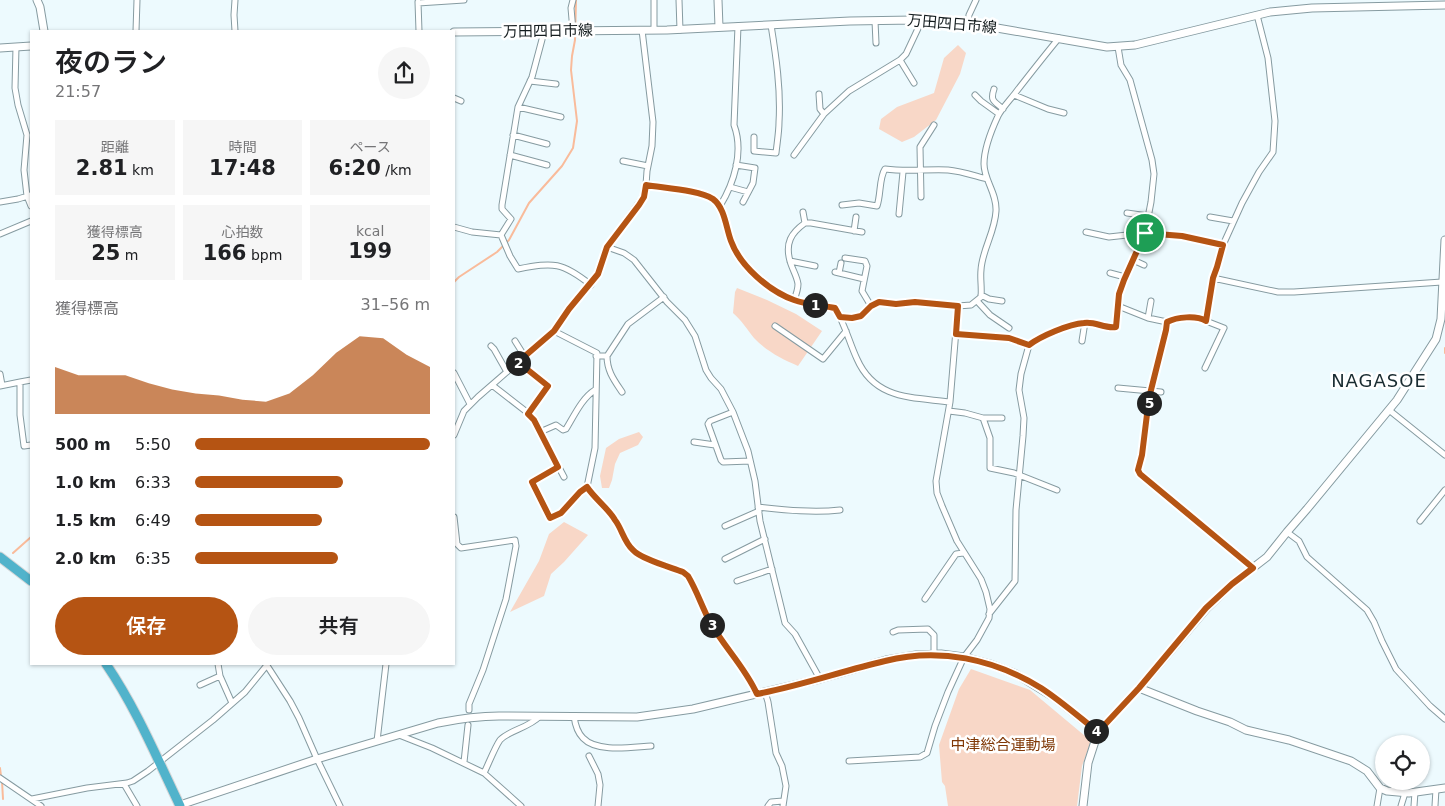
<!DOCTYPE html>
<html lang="ja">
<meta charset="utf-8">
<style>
:root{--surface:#fff;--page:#f6f6f6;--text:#202124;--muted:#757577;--accent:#b55413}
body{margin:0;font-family:"DejaVu Sans","Noto Sans JP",sans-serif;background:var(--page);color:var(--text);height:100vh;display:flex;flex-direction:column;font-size:19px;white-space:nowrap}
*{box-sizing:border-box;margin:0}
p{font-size:16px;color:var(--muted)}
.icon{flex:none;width:28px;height:28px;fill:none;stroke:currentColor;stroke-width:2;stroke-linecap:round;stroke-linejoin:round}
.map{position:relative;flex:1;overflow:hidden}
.drawer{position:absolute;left:30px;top:30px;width:425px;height:635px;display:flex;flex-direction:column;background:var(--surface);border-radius:0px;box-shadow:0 1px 4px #0004}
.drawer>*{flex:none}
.tools{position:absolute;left:1375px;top:735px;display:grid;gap:10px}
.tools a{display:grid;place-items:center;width:55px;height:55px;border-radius:50%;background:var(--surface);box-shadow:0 1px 4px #0004;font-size:25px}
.pin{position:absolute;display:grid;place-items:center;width:42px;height:42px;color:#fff;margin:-21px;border:2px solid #fff;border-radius:50%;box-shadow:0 1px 5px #0007}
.km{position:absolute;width:25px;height:25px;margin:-12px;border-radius:50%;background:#222;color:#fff;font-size:14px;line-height:25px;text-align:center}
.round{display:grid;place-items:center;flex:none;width:52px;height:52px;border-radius:26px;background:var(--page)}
.headline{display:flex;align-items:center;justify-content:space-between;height:85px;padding:0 25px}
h1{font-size:28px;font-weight:600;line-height:38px}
.figures{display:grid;grid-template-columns:repeat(3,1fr);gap:8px;height:85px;padding:5px 25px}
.figures div{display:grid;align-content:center;border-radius:0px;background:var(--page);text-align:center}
.figures b{font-size:21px;font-weight:600}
.figures small{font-size:14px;font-weight:400}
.figures p{font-size:14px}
.chart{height:140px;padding:10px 25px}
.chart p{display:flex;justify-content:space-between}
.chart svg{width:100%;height:90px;margin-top:5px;fill:var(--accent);opacity:.7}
.primary-button{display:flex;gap:10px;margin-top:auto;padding:10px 25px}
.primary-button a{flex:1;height:58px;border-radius:30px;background:var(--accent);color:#fff;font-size:20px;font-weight:600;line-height:58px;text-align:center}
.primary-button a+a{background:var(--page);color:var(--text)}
ul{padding:0 25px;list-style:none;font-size:16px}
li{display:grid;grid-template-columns:80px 60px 1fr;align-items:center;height:38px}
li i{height:12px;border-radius:6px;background:var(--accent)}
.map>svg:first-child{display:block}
.green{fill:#f8d7c7}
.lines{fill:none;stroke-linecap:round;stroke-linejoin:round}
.stream{stroke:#f9bb9b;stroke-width:2}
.street-casing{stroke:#869ba1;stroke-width:7}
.secondary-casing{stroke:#869ba1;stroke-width:9}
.highway-casing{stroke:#d5d6d7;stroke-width:11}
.street{stroke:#fff;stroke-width:5}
.secondary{stroke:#fff;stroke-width:7}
.highway{stroke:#51b3cb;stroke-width:9}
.route-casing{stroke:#fff;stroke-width:10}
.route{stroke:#b55413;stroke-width:6}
.labels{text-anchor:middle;stroke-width:5;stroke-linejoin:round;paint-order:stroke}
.street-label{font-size:15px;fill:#151d1f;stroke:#fff}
.park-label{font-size:15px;fill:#803806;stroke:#fff}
.quarter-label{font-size:18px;letter-spacing:1px;fill:#1a2c31;stroke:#fff}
</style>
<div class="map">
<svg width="1445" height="806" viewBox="0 0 1445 806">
<rect width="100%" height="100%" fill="#edfafe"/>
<path class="green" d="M958,45l8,8 -6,21 -24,46 -22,17 -12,5 -23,-13 2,-10 16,-12 37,-14 10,-35z
M737,288l30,12 29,14 26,17 -24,35c-16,-7 -32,-15 -44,-28 -7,-9 -12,-17 -21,-25l2,-21z
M639,432l4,5 -5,8 -18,8 -5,11 -3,16 -3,8h-7l-2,-12 6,-28 13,-9z
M564,522l24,13 -24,27 -13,12 -7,22 -34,16 29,-51 10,-27z
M971,669l59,21 61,51 -9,25 -5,40h-129l-3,-20 -3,-4 -3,-37 20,-56z"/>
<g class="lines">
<path class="stream" d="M454,282l5,-5 38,-25 12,-12 20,-37 33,-37 11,-18 4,-27 -6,-51 1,-14 3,-16 1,-40
M1445,348v5
M13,553l18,-16
M0,768l1,8
M2,781l1,18"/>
<defs>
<path id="street" d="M573,0l-2,8 2,23
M654,0v30
M679,0l1,30
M418,2l1,29
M418,3l46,-3
M875,21l1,22
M968,23l1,-8 7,-15
M136,31l1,-31
M235,31l-1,-16 1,-15
M16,47l-1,41 3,17 9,30 -3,35 3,26 4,10
M900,60l14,23
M530,81l26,3
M994,89c-4,12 0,12 9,20
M819,94l1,15 4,5
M975,95l6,6 18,13
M1014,95l34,14 16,4
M454,98l7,3
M518,107l43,10
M513,135l34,9
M754,137v14l22,2c1,-10 3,-21 3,-31 2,-32 -3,-66 -8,-97
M510,155l37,10
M794,155l30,-41 25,-23 51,-31 6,-6 16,-34
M623,161l25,5
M736,165l19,3 -2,15 -10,19
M646,185c17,3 54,5 67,14 12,9 13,29 18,42 9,25 38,50 63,59 13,5 28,5 41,8 10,16 14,34 22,51 18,41 55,38 93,43
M730,187l18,5
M921,197l-1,-50 14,-22
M0,202l18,-3 13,-4
M842,205l17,-2 18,3c4,-11 2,-28 8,-37 22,3 42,0 63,1 13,1 27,6 39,9
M720,206c14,-23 24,-54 14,-81l4,-99
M1127,213l21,3
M899,214l4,-42
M1210,217l23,4
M805,223h6l51,9
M454,227l18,5 29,3
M854,231l2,-14
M1086,232l23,5 36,-4 37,3 41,9
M0,234l31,-13
M501,235l10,-16 -9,-10v-4l16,-98 14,-30 12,-45
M501,235l9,21 8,13c36,-7 44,-7 73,16
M607,247l17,6 10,7 33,42 18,18 10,16 11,34 5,8 10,11 12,23 15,39 7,30 5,40 25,102 10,11 25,45
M845,258l20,3 2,5 -5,25 9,15
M1133,260l11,5
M790,261l25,5
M835,272l29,7
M839,273l2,-10
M1110,273l15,4
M1213,278l65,14h16l148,-10
M981,295l8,4 13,2
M794,300c2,-5 4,-11 4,-16 -1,-8 -6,-15 -8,-23 -5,-18 1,-28 15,-38l-2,-11
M977,301l13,14 19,13
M1118,306l30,12 19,4
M840,317l12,1 9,-2 10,-10 8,-4 17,2 19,-2 43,4 13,-1 10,-8c1,-10 -1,-18 0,-27 1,-20 14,-38 15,-59 1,-18 -12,-31 -12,-47 0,-16 7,-33 14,-48 4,-8 12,-16 18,-24 14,-18 28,-36 43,-54
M1148,318l3,-17
M1206,321c-10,-6 -29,-4 -39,1l-1,8 -17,68 -7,57 -4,16 2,4 113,93
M775,326l48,33 23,-28
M554,331l43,22 -2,95 -8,39c8,12 20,21 28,33 7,9 9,22 18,30 8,9 37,17 50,22l5,4c9,15 14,31 22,46 14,25 35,45 47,72
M956,335l53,3 20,7c13,-9 39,-21 55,-22 11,-2 21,6 31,4l4,-33 5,-14 21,-47 6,-31 3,-28 -2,-14 -22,-80 -9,-15 -3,-18
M515,341l10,16
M1082,341l3,-19
M491,346l3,3 13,23
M596,356h11l21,-32 36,-27
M607,356c0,15 7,24 15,36
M1205,368l19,-40 -18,-7 7,-43 4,-11 6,-22 19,-42 17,-31 14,-20 2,-31 -7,-63 -11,-43
M454,373l16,31
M0,374l2,11
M31,380l-11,2v33l4,31 7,-1
M492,385l36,28 20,-27 -30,-23
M0,386l20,-4
M1118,388l43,4
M1389,410l56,45
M949,411l16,2 18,5h19
M733,412l-23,9 -2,3 13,36 2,2 27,-1
M528,413l6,7 30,57
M983,418l7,20v30l24,5 43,17
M540,432l16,-7 7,5 3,-1c8,-13 16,-31 29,-39
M454,435l10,-24 14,-14 76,-66 15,-22 29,-35 9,-27 36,-50 3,-12 1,-14 5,-25 1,-24 -11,-92
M694,442l21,3
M559,467l-27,15 18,36 11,-5 19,-21 7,-5
M758,507c28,3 55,6 82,3
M454,517l3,27 4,4 54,-8 1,6 -10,53 -23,71 -14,34v6
M1420,521l25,-31
M725,526l34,-15
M1287,532l12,9 8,16 60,53 7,12 8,19 14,28 34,37 15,13
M725,559l40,-20
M737,581l35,-12
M925,599l31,-45 7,-1
M989,614l26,-33 1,-71 7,-74 1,-18 -5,-28 2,-16 8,-29
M893,632l5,-2 30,-1 6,6v20
M218,664l2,12
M266,664l24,37 9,17 18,41 23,47
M200,685l20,-9 12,27
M765,692l3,10 8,51 6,13 4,20 -3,20
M574,716c1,8 3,16 9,22 14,15 49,9 68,8
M399,735l33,13 52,25 37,33
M377,741l9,-77
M589,756l9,18 2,11 -2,21
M849,761l71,-4 7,-4 8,-27 13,-34 16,-35 13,-17 12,-22 1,-9 -4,-17 -5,-13 -24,-38 -15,-35 -5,-13 -1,-12 14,-79 8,-96
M464,762l4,-37
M484,773c4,-8 11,-26 16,-33 9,-10 29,-12 40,-24
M0,778l41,28
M124,784l13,22
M32,799l55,-11 40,-5 6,-2 15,-10 65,-51 32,-28 22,-27
M768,806l3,-4 12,-1
M1377,806l3,-18
M1401,806l4,-13
M1414,806l1,-14
M1435,806l1,-17"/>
<path id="secondary" d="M37,0l3,7 4,24
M718,0l1,27
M454,32l213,-2 183,-9 64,-1 54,3 139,24 28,-2 135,-33 42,-4 133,-3
M0,48l31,-2
M1139,688l58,23 33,11 16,8 43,10 62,21 16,10 13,17 7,3 22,2 36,-5
M180,805l137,-46 121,-36c20,-4 40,-7 61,-7l138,1 56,-8 72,-17 55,-13 66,-19 30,-5 25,-1 23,3 26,7 26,10 39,24 43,34
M1083,806l5,-43 10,-31 41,-44 67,-79 26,-25 35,-27 20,-25 20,-23 90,-109 39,-61 5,-20 4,-79"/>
<path id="highway" d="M0,557l31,24
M106,664c30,44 51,94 74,142"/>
</defs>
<use href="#street" class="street-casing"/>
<use href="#secondary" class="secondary-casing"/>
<use href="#highway" class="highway-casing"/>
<use href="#street" class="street"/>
<use href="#secondary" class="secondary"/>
<use href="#highway" class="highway"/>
</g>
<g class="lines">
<defs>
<path id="route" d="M646,185c17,3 54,5 67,14 12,9 13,29 18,42 9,25 38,50 63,59 13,5 28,5 41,8l5,9 12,1 9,-2 10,-10 8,-4 17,2 19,-2 43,4 -2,28 53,4 20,7c12,-9 40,-21 55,-22 11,-2 21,6 32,4l3,-33 5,-14 21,-47 37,3 41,9 -6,22 -4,11 -7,43c-10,-6 -29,-4 -39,1l-1,8 -17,68 -7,57 -4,15 2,4 113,94 -21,16 -26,24 -67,80 -41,44c-19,-15 -37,-31 -57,-44 -47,-29 -102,-41 -156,-27 -43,10 -85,25 -128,33 -12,-27 -33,-47 -47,-72 -8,-15 -13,-31 -22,-46l-5,-4c-13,-5 -42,-13 -50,-22 -9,-8 -11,-21 -18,-30 -7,-12 -20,-21 -28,-33l-7,5 -19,21 -11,5 -18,-36 26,-15 -24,-47 -6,-6 20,-28 -30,-24 36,-31 15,-22 29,-35 9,-27 32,-42 5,-8z"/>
</defs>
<use href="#route" class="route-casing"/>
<use href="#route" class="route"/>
</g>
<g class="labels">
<g class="street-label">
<text transform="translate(952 24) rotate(5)" y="5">万田四日市線</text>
<text transform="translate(548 31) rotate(-1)" y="5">万田四日市線</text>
</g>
<g class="park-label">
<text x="1003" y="750">中津総合運動場</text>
</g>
<g class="quarter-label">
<text x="1379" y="387">NAGASOE</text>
</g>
</g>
</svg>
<div class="tools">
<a><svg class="icon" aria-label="locate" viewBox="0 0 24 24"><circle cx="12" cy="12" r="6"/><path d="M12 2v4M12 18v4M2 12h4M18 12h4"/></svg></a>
</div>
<div class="pin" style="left:1145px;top:233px;background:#1e9e55"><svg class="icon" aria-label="arrive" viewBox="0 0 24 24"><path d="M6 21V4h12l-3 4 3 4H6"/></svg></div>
<b class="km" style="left:815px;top:305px">1</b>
<b class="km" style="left:518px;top:363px">2</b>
<b class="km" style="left:712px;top:625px">3</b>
<b class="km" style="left:1096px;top:731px">4</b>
<b class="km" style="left:1149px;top:403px">5</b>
<section class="drawer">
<div class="headline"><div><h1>夜のラン</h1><p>21:57</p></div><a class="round"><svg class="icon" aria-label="share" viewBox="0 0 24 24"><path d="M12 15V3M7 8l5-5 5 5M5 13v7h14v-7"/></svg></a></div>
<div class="figures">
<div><p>距離</p><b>2.81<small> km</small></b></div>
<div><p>時間</p><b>17:48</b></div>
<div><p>ペース</p><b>6:20<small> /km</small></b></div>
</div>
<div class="figures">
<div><p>獲得標高</p><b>25<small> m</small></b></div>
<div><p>心拍数</p><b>166<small> bpm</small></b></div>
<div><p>kcal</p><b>199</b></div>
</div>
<div class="chart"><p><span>獲得標高</span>31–56 m</p>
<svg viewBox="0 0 160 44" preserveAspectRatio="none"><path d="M0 44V21L10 25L20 25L30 25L40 29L50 32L60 34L70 35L80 37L90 38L100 34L110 25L120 14L130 6L140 7L150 15L160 21V44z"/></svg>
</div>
<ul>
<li><b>500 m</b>5:50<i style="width:100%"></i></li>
<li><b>1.0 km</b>6:33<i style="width:63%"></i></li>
<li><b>1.5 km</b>6:49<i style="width:54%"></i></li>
<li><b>2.0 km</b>6:35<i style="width:61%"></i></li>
</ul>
<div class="primary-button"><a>保存</a><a>共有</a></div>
</section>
</div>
